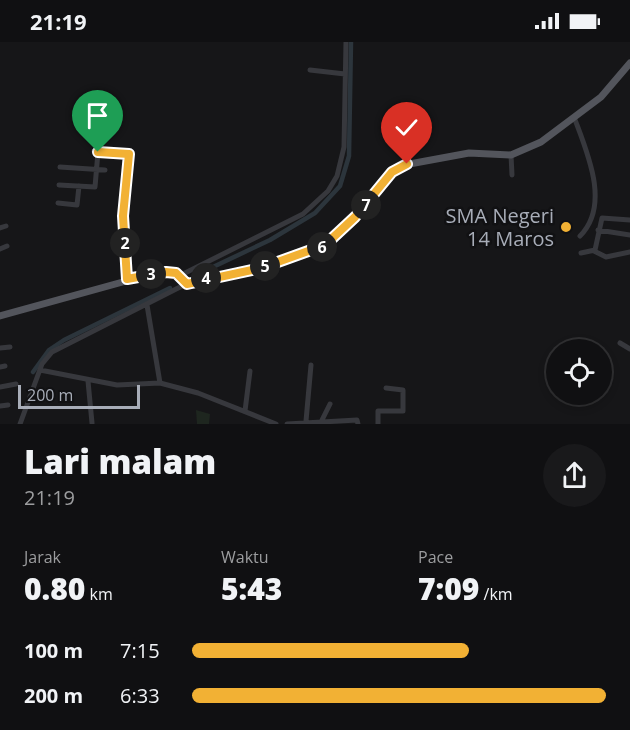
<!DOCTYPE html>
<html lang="id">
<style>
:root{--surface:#101012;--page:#19191b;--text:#f1f3f6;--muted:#9c9d9f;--line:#303032;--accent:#f2b134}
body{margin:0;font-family:"Open Sans",sans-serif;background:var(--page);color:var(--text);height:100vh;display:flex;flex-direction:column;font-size:22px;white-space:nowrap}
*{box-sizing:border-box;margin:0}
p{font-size:20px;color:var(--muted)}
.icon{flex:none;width:33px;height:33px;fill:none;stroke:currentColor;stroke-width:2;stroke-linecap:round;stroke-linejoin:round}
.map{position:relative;height:382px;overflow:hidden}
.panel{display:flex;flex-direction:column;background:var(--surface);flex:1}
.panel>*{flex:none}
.tools{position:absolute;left:546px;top:297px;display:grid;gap:12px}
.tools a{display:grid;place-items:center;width:66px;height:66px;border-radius:50%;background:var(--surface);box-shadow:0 3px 9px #0003,0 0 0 2px var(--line);font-size:30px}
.scale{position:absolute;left:18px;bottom:15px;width:122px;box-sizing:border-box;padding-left:6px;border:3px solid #a8adb8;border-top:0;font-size:16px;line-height:21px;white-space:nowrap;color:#a8adb8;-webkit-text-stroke:4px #111113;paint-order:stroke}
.pin{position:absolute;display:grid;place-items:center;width:51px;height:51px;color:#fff;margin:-62px -26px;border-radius:50% 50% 50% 0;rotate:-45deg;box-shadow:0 0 6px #0007}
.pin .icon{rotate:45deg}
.km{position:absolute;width:30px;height:30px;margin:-15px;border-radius:50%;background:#222;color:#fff;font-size:16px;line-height:30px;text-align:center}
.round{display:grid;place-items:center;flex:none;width:63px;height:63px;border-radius:32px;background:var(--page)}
.summary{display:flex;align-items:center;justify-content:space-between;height:102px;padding:0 24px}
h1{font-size:33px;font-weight:800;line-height:45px}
.figures{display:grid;grid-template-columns:repeat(3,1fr);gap:9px;height:102px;padding:6px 24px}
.figures div{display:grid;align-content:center}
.figures b{font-size:30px;font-weight:800}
.figures small{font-size:16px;font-weight:400}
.figures p{font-size:16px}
ul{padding:0 24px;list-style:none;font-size:20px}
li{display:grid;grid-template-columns:96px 72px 1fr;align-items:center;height:45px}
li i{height:15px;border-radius:8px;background:var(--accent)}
.status{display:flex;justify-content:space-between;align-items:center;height:42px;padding:0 30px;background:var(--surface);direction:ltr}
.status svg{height:16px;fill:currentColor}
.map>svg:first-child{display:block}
.green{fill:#1e261f}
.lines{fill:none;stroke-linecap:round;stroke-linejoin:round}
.canal{stroke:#2c353c;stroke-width:4.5}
.minor{stroke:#37383d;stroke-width:5}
.major{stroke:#53555c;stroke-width:7}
.route-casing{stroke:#fff;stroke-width:12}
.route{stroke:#f2b134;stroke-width:8}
.poi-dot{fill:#f2b134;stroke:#111113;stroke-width:2}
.labels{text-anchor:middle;stroke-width:5;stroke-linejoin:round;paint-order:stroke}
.poi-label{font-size:20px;fill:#a8adb8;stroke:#111113;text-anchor:end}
</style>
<div class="status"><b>21:19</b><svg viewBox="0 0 49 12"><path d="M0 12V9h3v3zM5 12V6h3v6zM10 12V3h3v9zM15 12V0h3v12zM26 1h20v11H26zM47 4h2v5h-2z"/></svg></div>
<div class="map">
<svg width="630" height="382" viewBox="0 0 630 382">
<rect width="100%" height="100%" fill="#161618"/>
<path class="green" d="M196,368l14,4 -1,10h-12z"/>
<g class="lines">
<path class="canal" d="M194,234l76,-36 45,-27 25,-27 9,-30 2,-114
M33,330l16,-22 15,-10 106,-52"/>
<path class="minor" d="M310,28l35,4
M574,75c13,35 37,88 6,119
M94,109l35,3 -6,61 4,65
M511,113l1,20
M60,125l45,3
M59,143l36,2 3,-35
M58,161l19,2 2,-19
M0,186l6,-2
M598,188l32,5
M0,207l7,-3
M594,209l12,6 24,-5
M581,211l14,-3 7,-32 28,2
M179,234l124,-62 25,-23 9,-15 7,-29 2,-105
M147,263l13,78
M620,301l10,6
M0,306l10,-1
M0,325l5,-1
M40,328l77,15 43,-2 38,10 78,31
M88,339l4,42
M0,345l16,-3
M0,364l8,-1
M245,369l5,-40
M322,378l8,-16
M306,379l5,-56
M20,382l22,-60 10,-12 134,-68
M287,382l70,-4 1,4
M378,382v-13h25v-21l-17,-2"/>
<path class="major" d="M0,274l148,-41 24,-3 14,12h5l70,-16 64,-23 30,-28 37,-45 12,-7 65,-12 42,2 30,-13 60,-45 29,-34"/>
</g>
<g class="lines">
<defs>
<path id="route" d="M98,110l31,2 -6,62 4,63 39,-7 10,1 11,11 74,-16 64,-23 30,-28 37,-45 15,-8"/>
</defs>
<use href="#route" class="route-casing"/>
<use href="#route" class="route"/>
</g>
<circle class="poi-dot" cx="566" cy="185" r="6"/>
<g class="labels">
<g class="poi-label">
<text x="554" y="181">SMA Negeri<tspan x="554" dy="23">14 Maros</tspan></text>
</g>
</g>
</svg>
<div class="tools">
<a><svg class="icon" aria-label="locate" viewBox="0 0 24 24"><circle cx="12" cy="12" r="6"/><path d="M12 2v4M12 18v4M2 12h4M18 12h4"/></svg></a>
</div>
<div class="scale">200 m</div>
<div class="pin" style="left:98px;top:110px;background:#1e9e55"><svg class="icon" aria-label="arrive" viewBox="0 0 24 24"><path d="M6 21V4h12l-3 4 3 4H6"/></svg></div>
<div class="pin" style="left:407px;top:122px;background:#d93025"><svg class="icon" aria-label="check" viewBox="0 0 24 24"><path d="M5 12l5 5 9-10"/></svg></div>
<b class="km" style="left:125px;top:201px">2</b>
<b class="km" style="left:151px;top:232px">3</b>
<b class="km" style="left:206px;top:236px">4</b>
<b class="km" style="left:265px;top:224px">5</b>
<b class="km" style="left:322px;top:205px">6</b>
<b class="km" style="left:366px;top:163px">7</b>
</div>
<section class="panel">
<div class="summary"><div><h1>Lari malam</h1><p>21:19</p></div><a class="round"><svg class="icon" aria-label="share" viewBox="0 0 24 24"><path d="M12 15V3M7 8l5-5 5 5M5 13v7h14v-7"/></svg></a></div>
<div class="figures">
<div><p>Jarak</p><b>0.80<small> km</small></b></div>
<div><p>Waktu</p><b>5:43</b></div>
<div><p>Pace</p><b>7:09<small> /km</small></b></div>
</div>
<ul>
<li><b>100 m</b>7:15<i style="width:67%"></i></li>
<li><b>200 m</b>6:33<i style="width:100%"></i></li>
</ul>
</section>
